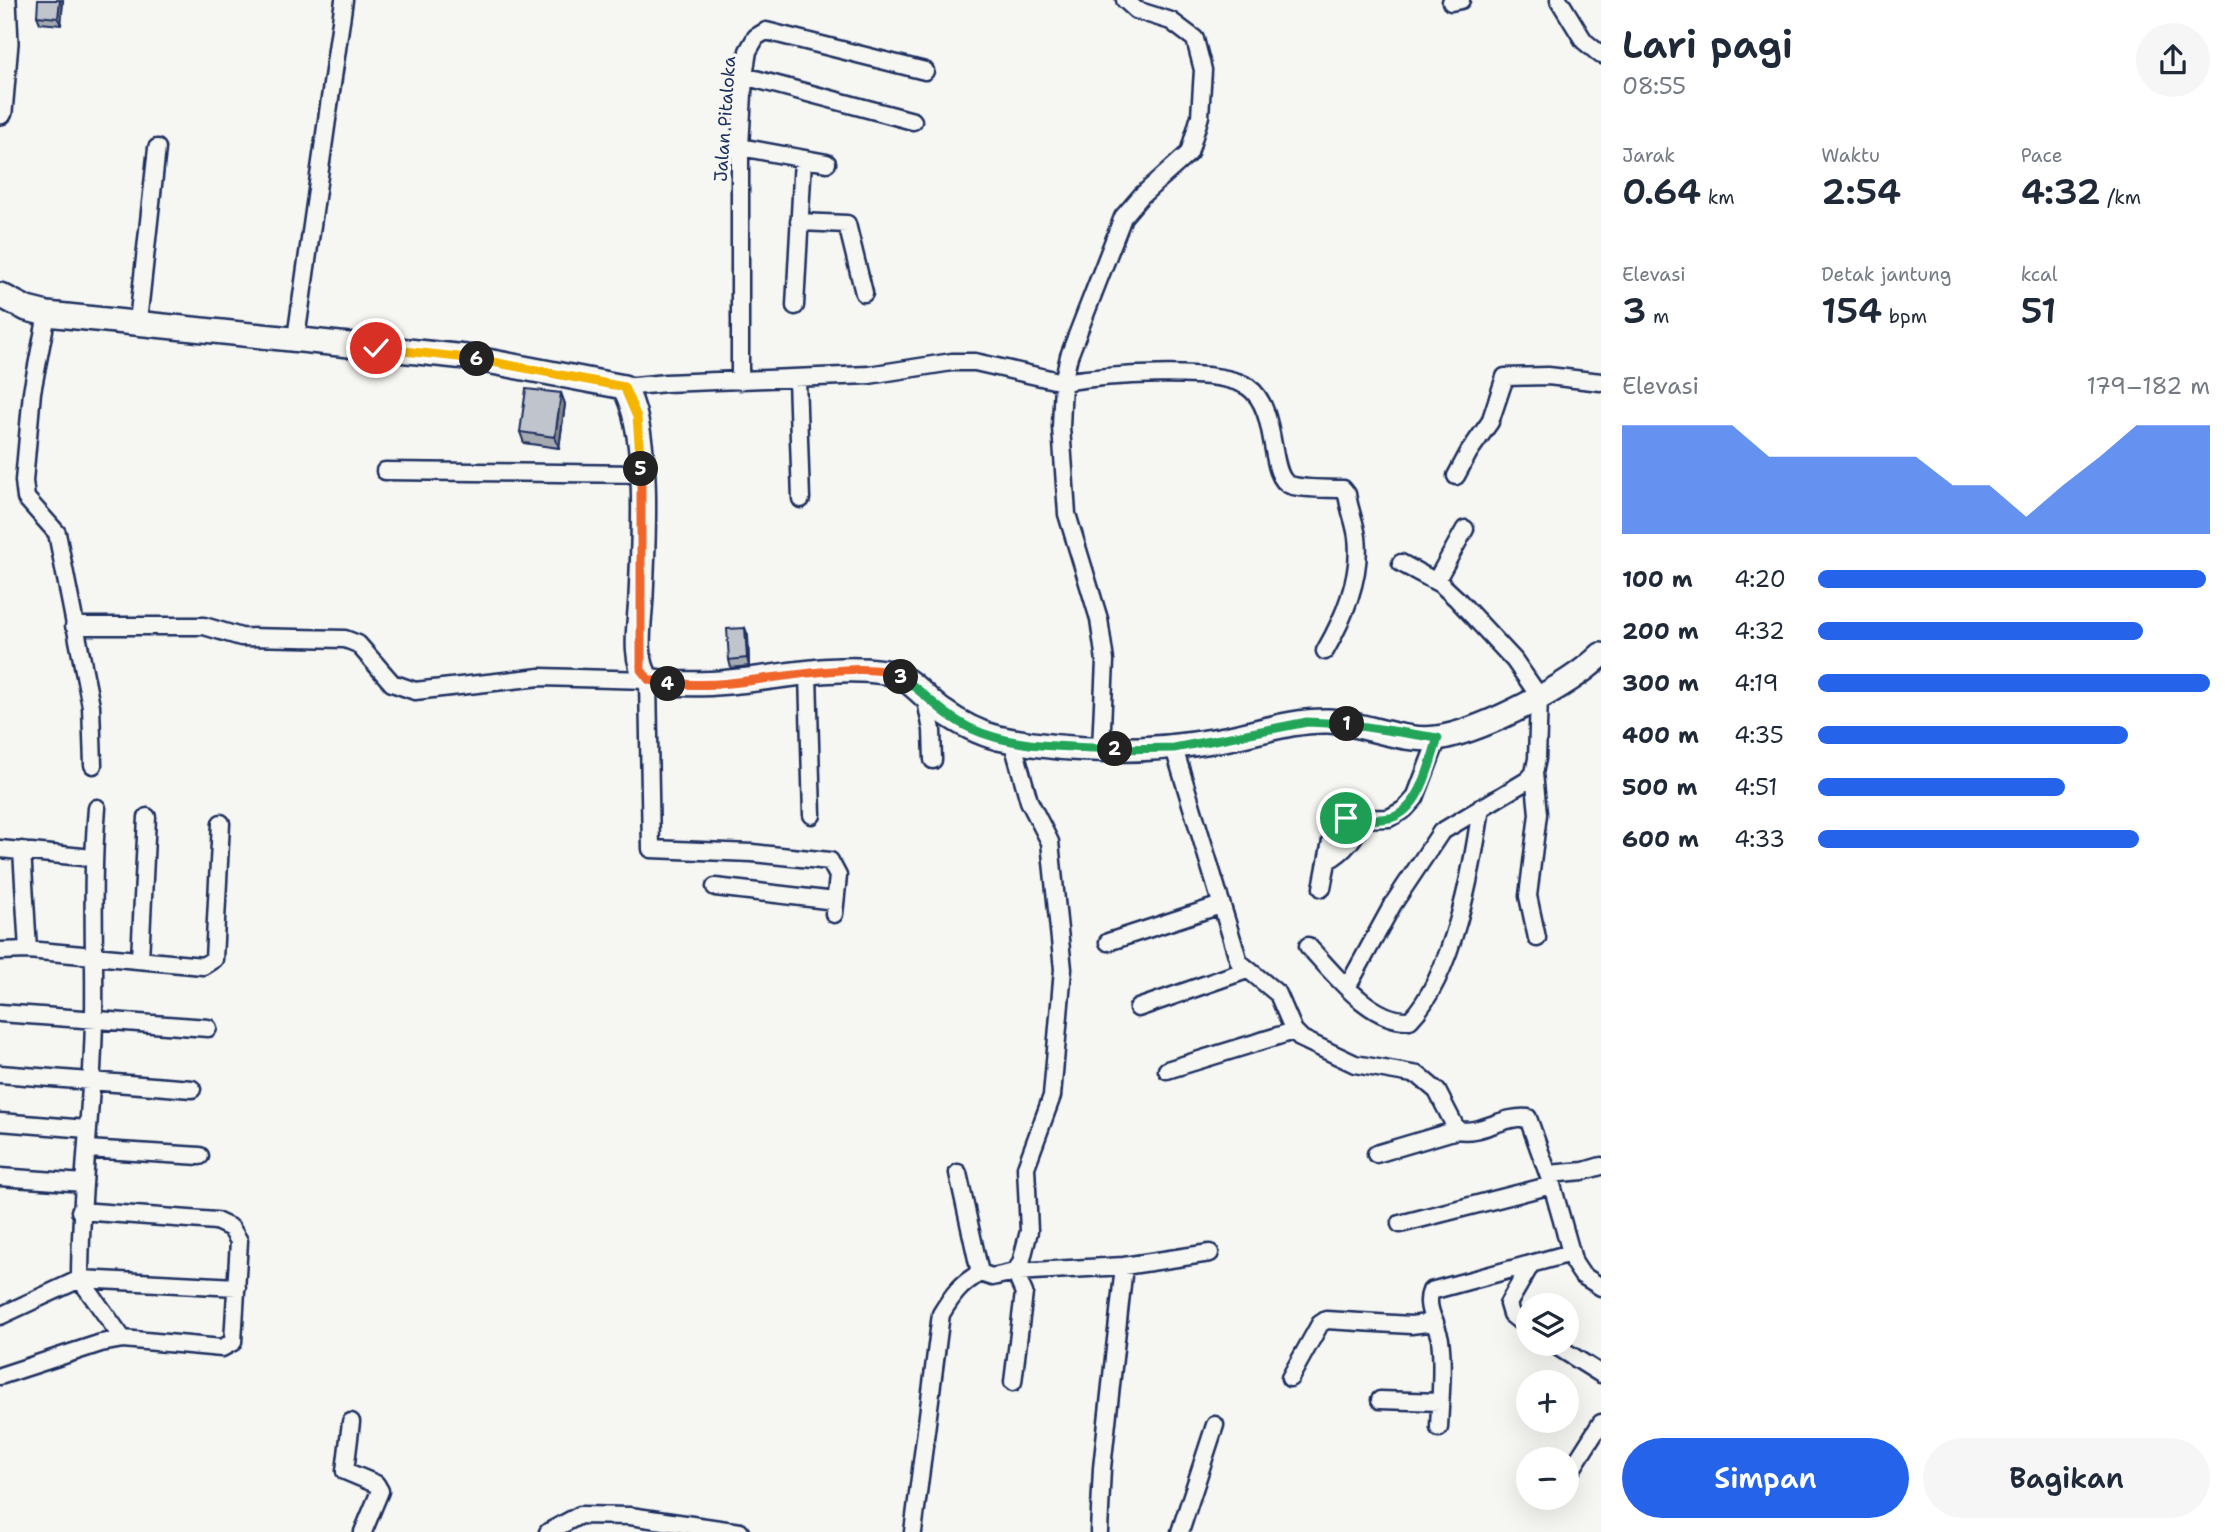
<!DOCTYPE html>
<html lang="id">
<meta charset="utf-8">
<style>
:root{--surface:#fff;--page:#f6f6f7;--text:#1f2937;--muted:#747a83;--accent:#2563eb}
body{margin:0;font-family:"Shantell Sans",sans-serif;background:var(--page);color:var(--text);height:100vh;display:flex;flex-direction:column;font-size:26px;white-space:nowrap}
*{box-sizing:border-box;margin:0}
p{font-size:23px;color:var(--muted)}
.icon{flex:none;width:38px;height:38px;fill:none;stroke:currentColor;stroke-width:2;stroke-linecap:round;stroke-linejoin:round}
.map{position:relative;flex:1;overflow:hidden}
.panel{display:flex;flex-direction:column;background:var(--surface);width:630px}
.panel>*{flex:none}
.tools{position:absolute;left:1516px;top:1293px;display:grid;gap:14px}
.tools a{display:grid;place-items:center;width:63px;height:63px;border-radius:50%;background:var(--surface);box-shadow:0 7px 28px #0002;font-size:35px}
.pin{position:absolute;display:grid;place-items:center;width:60px;height:60px;color:#fff;margin:-30px;border:4px solid #fff;border-radius:50%;box-shadow:0 2px 7px #0007}
.km{position:absolute;width:35px;height:35px;margin:-18px;border-radius:50%;background:#222;color:#fff;font-size:19px;line-height:35px;text-align:center}
.round{display:grid;place-items:center;flex:none;width:74px;height:74px;border-radius:37px;background:var(--page)}
.headline{display:flex;align-items:center;justify-content:space-between;height:119px;padding:0 21px}
h1{font-size:38px;font-weight:600;line-height:52px}
.metrics{display:grid;grid-template-columns:repeat(3,1fr);gap:10px;height:119px;padding:7px 21px}
.metrics div{display:grid;align-content:center}
.metrics b{font-size:35px;font-weight:600}
.metrics small{font-size:19px;font-weight:400}
.metrics p{font-size:19px}
.chart{height:196px;padding:14px 21px}
.chart p{display:flex;justify-content:space-between}
.chart svg{width:100%;height:126px;margin-top:7px;fill:var(--accent);opacity:.7}
.action{display:flex;gap:14px;margin-top:auto;padding:14px 21px}
.action a{flex:1;height:80px;border-radius:42px;background:var(--accent);color:#fff;font-size:28px;font-weight:600;line-height:80px;text-align:center}
.action a+a{background:var(--page);color:var(--text)}
ul{padding:0 21px;list-style:none;font-size:23px}
li{display:grid;grid-template-columns:112px 84px 1fr;align-items:center;height:52px}
li i{height:18px;border-radius:9px;background:var(--accent)}
main{display:flex;flex:1;min-height:0}
.map>svg:first-child{display:block}
.lines{fill:none;stroke-linecap:round;stroke-linejoin:round}
.street-casing{stroke:#1b2f5e;stroke-width:21}
.secondary-casing{stroke:#1b2f5e;stroke-width:28}
.street{stroke:#f6f6f2;stroke-width:16}
.secondary{stroke:#f6f6f2;stroke-width:23}
.wall{fill:#a5a9b0;stroke:#1b2f5e;stroke-width:2}
.shaded-wall{fill:#868990;stroke:#1b2f5e;stroke-width:2}
.building{fill:#c0c4cd;stroke:#1b2f5e;stroke-width:2}
.split-1-casing{stroke:#fff;stroke-width:14}
.split-2-casing{stroke:#fff;stroke-width:14}
.split-3-casing{stroke:#fff;stroke-width:14}
.split-4-casing{stroke:#fff;stroke-width:14}
.split-5-casing{stroke:#fff;stroke-width:14}
.split-6-casing{stroke:#fff;stroke-width:14}
.split-7-casing{stroke:#fff;stroke-width:14}
.split-1{stroke:#22a559;stroke-width:9}
.split-2{stroke:#22a559;stroke-width:9}
.split-3{stroke:#22a559;stroke-width:9}
.split-4{stroke:#f0652b;stroke-width:9}
.split-5{stroke:#f0652b;stroke-width:9}
.split-6{stroke:#f5b400;stroke-width:9}
.split-7{stroke:#f5b400;stroke-width:9}
.labels{text-anchor:middle;stroke-width:7;stroke-linejoin:round;paint-order:stroke}
.street-label{font-size:18px;fill:#1b2f5e;stroke:#f6f6f2}
</style>
<main>
<div class="map">
<svg width="1601" height="1532" viewBox="0 0 1601 1532">
<rect width="100%" height="100%" fill="#f6f6f2"/>
<filter id="ink" filterUnits="userSpaceOnUse"><feTurbulence type="fractalNoise" baseFrequency=".0143" numOctaves="2"/><feDisplacementMap in="SourceGraphic" scale="14" xChannelSelector="R" yChannelSelector="G"/><feConvolveMatrix kernelMatrix="1 2 1 2 8 2 1 2 1" color-interpolation-filters="sRGB"/></filter>
<g filter="url(#ink)">
<g class="lines">
<defs>
<path id="street" d="M1125,0l11,10 35,11 24,18 8,31 -3,46 -11,37 -48,43 -18,21 -54,139 -6,26c38,-6 154,-16 185,5 32,22 19,90 42,98 16,5 37,3 53,4l4,5c2,15 8,28 10,43 5,40 -13,81 -32,114
M1559,0l25,41 17,14
M1451,2l10,-2
M744,76l169,45
M740,147l87,16
M799,222l48,2 17,69
M795,306l8,-147
M47,314l-15,78 -8,89 2,17 31,35 34,173 2,59
M138,322l19,-174
M296,338l48,-338
M797,379l4,120
M740,381v-234l4,-71 4,-25 8,-14 10,-6 159,40
M624,387l42,-4 203,-8 83,-13h23l88,20 -2,45 6,87 32,105 6,42 -4,87
M385,471l256,3
M1456,476l13,-24 21,-30 15,-45 43,-1 53,6
M1436,581l29,-52
M74,626h130l37,11 104,2 13,5 34,39 23,8 125,-14 108,3 3,169 101,4 78,8 8,15 -4,38
M808,674l4,141
M925,696l7,34 1,30
M1174,748l65,214 39,32 16,37 8,8 53,25 63,11 19,16 20,39c25,5 46,-15 71,-12l24,67 22,78 8,12 19,12
M1534,773l4,41 -10,82 9,42
M0,849l93,9
M22,850l6,100
M1328,860c17,-8 28,-25 37,-42
M715,887l120,14
M1322,888l12,-63 12,-6 43,-1 16,-9 10,-11 23,-60
M1108,942l113,-37
M1308,946c25,26 62,77 102,74 43,-44 63,-153 71,-213
M0,951l28,-1 175,16 11,-7 7,-136
M140,959l7,-142
M1348,986l45,-82 48,-72 87,-52 6,-7 3,-14 2,-63 -25,-36 -57,-61 -15,-14 -41,-22
M1138,1008l109,-38
M0,1013l208,15
M1167,1070l127,-39
M0,1074l192,15
M0,1122l87,7
M87,1149l113,7
M1376,1154l81,-24
M958,1173l22,100
M1548,1174l36,-3 17,-5
M0,1177l84,6
M1400,1224l152,-39
M80,1279l157,8
M80,1279l43,60
M0,1316l80,-37c0,-88 13,-175 14,-262 1,-70 -3,-140 3,-209
M1528,1328l-17,-14 -3,-10 23,-40
M1553,1344l48,30
M0,1376l101,-33 22,-4 99,9 11,-6 6,-101 -8,-13 -15,-7 -136,-10
M1290,1378l30,-54 6,-4 85,5 24,-3
M1013,1382l11,-89 -9,-21 109,-6 86,-13
M1380,1400l60,2
M351,1422l-6,49 31,13 4,7 -17,41
M1439,1428c1,-29 5,-60 1,-89 -3,-15 -16,-32 -9,-48l140,-38
M1570,1472l31,-49
M548,1532l32,-17 50,1 110,16
M913,1532l28,-218c11,-18 19,-30 39,-41l12,4 23,-5 6,-9 8,-32 -3,-64 26,-71 11,-127 -13,-127 -21,-41 -17,-61
M1099,1532l3,-64 22,-202
M1180,1532l35,-107"/>
<path id="secondary" d="M0,112l6,-69 -2,-43
M0,295l27,14 20,5 419,43 158,30c27,47 19,154 17,209 -1,27 -9,62 7,84 80,15 159,-19 237,-8 24,3 38,25 56,38 17,12 37,23 57,28 71,15 149,15 221,2 36,-6 72,-20 109,-19 37,2 77,24 115,16 44,-9 125,-50 158,-82"/>
</defs>
<use href="#street" class="street-casing"/>
<use href="#secondary" class="secondary-casing"/>
<use href="#street" class="street"/>
<use href="#secondary" class="secondary"/>
</g>
<path class="wall" d="M63,0l-2,25 -21,-2 -3,-7z
M561,393l4,11 -6,44 -35,-5 -4,-11z
M745,628l3,8 1,30 -18,2 -2,-8z"/>
<path class="shaded-wall" d="M60,0h3l-2,25 -3,-7z
M561,393l4,11 -6,44 -4,-11z
M745,628l3,8 1,30 -2,-8z"/>
<path class="building" d="M38,0h22l-2,18 -21,-2z
M526,389l35,4 -6,44 -35,-5z
M745,628l2,30 -18,2 -2,-31z"/>
</g>
<g class="lines" filter="url(#ink)">
<defs>
<path id="split-1" d="M1346,818c14,0 37,4 50,-2 26,-12 34,-54 42,-78l-91,-14"/>
<path id="split-2" d="M1115,749l59,-1 133,-26 40,2"/>
<path id="split-3" d="M901,677c24,16 43,39 69,51 44,21 98,18 145,21"/>
<path id="split-4" d="M668,684c16,0 33,1 49,0 39,-1 154,-27 184,-7"/>
<path id="split-5" d="M641,469v201l8,10 19,4"/>
<path id="split-6" d="M477,359l147,28 13,30 4,52"/>
<path id="split-7" d="M376,348l101,11"/>
</defs>
<use href="#split-1" class="split-1-casing"/>
<use href="#split-2" class="split-2-casing"/>
<use href="#split-3" class="split-3-casing"/>
<use href="#split-4" class="split-4-casing"/>
<use href="#split-5" class="split-5-casing"/>
<use href="#split-6" class="split-6-casing"/>
<use href="#split-7" class="split-7-casing"/>
<use href="#split-1" class="split-1"/>
<use href="#split-2" class="split-2"/>
<use href="#split-3" class="split-3"/>
<use href="#split-4" class="split-4"/>
<use href="#split-5" class="split-5"/>
<use href="#split-6" class="split-6"/>
<use href="#split-7" class="split-7"/>
</g>
<g class="labels">
<g class="street-label">
<text transform="translate(725 119) rotate(-86)" y="6">Jalan Pitaloka</text>
</g>
</g>
</svg>
<div class="tools">
<a><svg class="icon" aria-label="layers" viewBox="0 0 24 24"><path d="M12 4l9 5-9 5-9-5zM3 14l9 5 9-5"/></svg></a>
<a>+</a>
<a>−</a>
</div>
<div class="pin" style="left:1346px;top:818px;background:#1e9e55"><svg class="icon" aria-label="arrive" viewBox="0 0 24 24"><path d="M6 21V4h12l-3 4 3 4H6"/></svg></div>
<div class="pin" style="left:376px;top:348px;background:#d93025"><svg class="icon" aria-label="check" viewBox="0 0 24 24"><path d="M5 12l5 5 9-10"/></svg></div>
<b class="km" style="left:1347px;top:724px">1</b>
<b class="km" style="left:1115px;top:749px">2</b>
<b class="km" style="left:901px;top:677px">3</b>
<b class="km" style="left:668px;top:684px">4</b>
<b class="km" style="left:641px;top:469px">5</b>
<b class="km" style="left:477px;top:359px">6</b>
</div>
<section class="panel">
<div class="headline"><div><h1>Lari pagi</h1><p>08:55</p></div><a class="round"><svg class="icon" aria-label="share" viewBox="0 0 24 24"><path d="M12 15V3M7 8l5-5 5 5M5 13v7h14v-7"/></svg></a></div>
<div class="metrics">
<div><p>Jarak</p><b>0.64<small> km</small></b></div>
<div><p>Waktu</p><b>2:54</b></div>
<div><p>Pace</p><b>4:32<small> /km</small></b></div>
</div>
<div class="metrics">
<div><p>Elevasi</p><b>3<small> m</small></b></div>
<div><p>Detak jantung</p><b>154<small> bpm</small></b></div>
<div><p>kcal</p><b>51</b></div>
</div>
<div class="chart"><p><span>Elevasi</span>179–182 m</p>
<svg viewBox="0 0 160 44" preserveAspectRatio="none"><path d="M0 44V6L10 6L20 6L30 6L40 17L50 17L60 17L70 17L80 17L90 27L100 27L110 38L120 27L130 17L140 6L150 6L160 6V44z"/></svg>
</div>
<ul>
<li><b>100 m</b>4:20<i style="width:99%"></i></li>
<li><b>200 m</b>4:32<i style="width:83%"></i></li>
<li><b>300 m</b>4:19<i style="width:100%"></i></li>
<li><b>400 m</b>4:35<i style="width:79%"></i></li>
<li><b>500 m</b>4:51<i style="width:63%"></i></li>
<li><b>600 m</b>4:33<i style="width:82%"></i></li>
</ul>
<div class="action"><a>Simpan</a><a>Bagikan</a></div>
</section>
</main>
